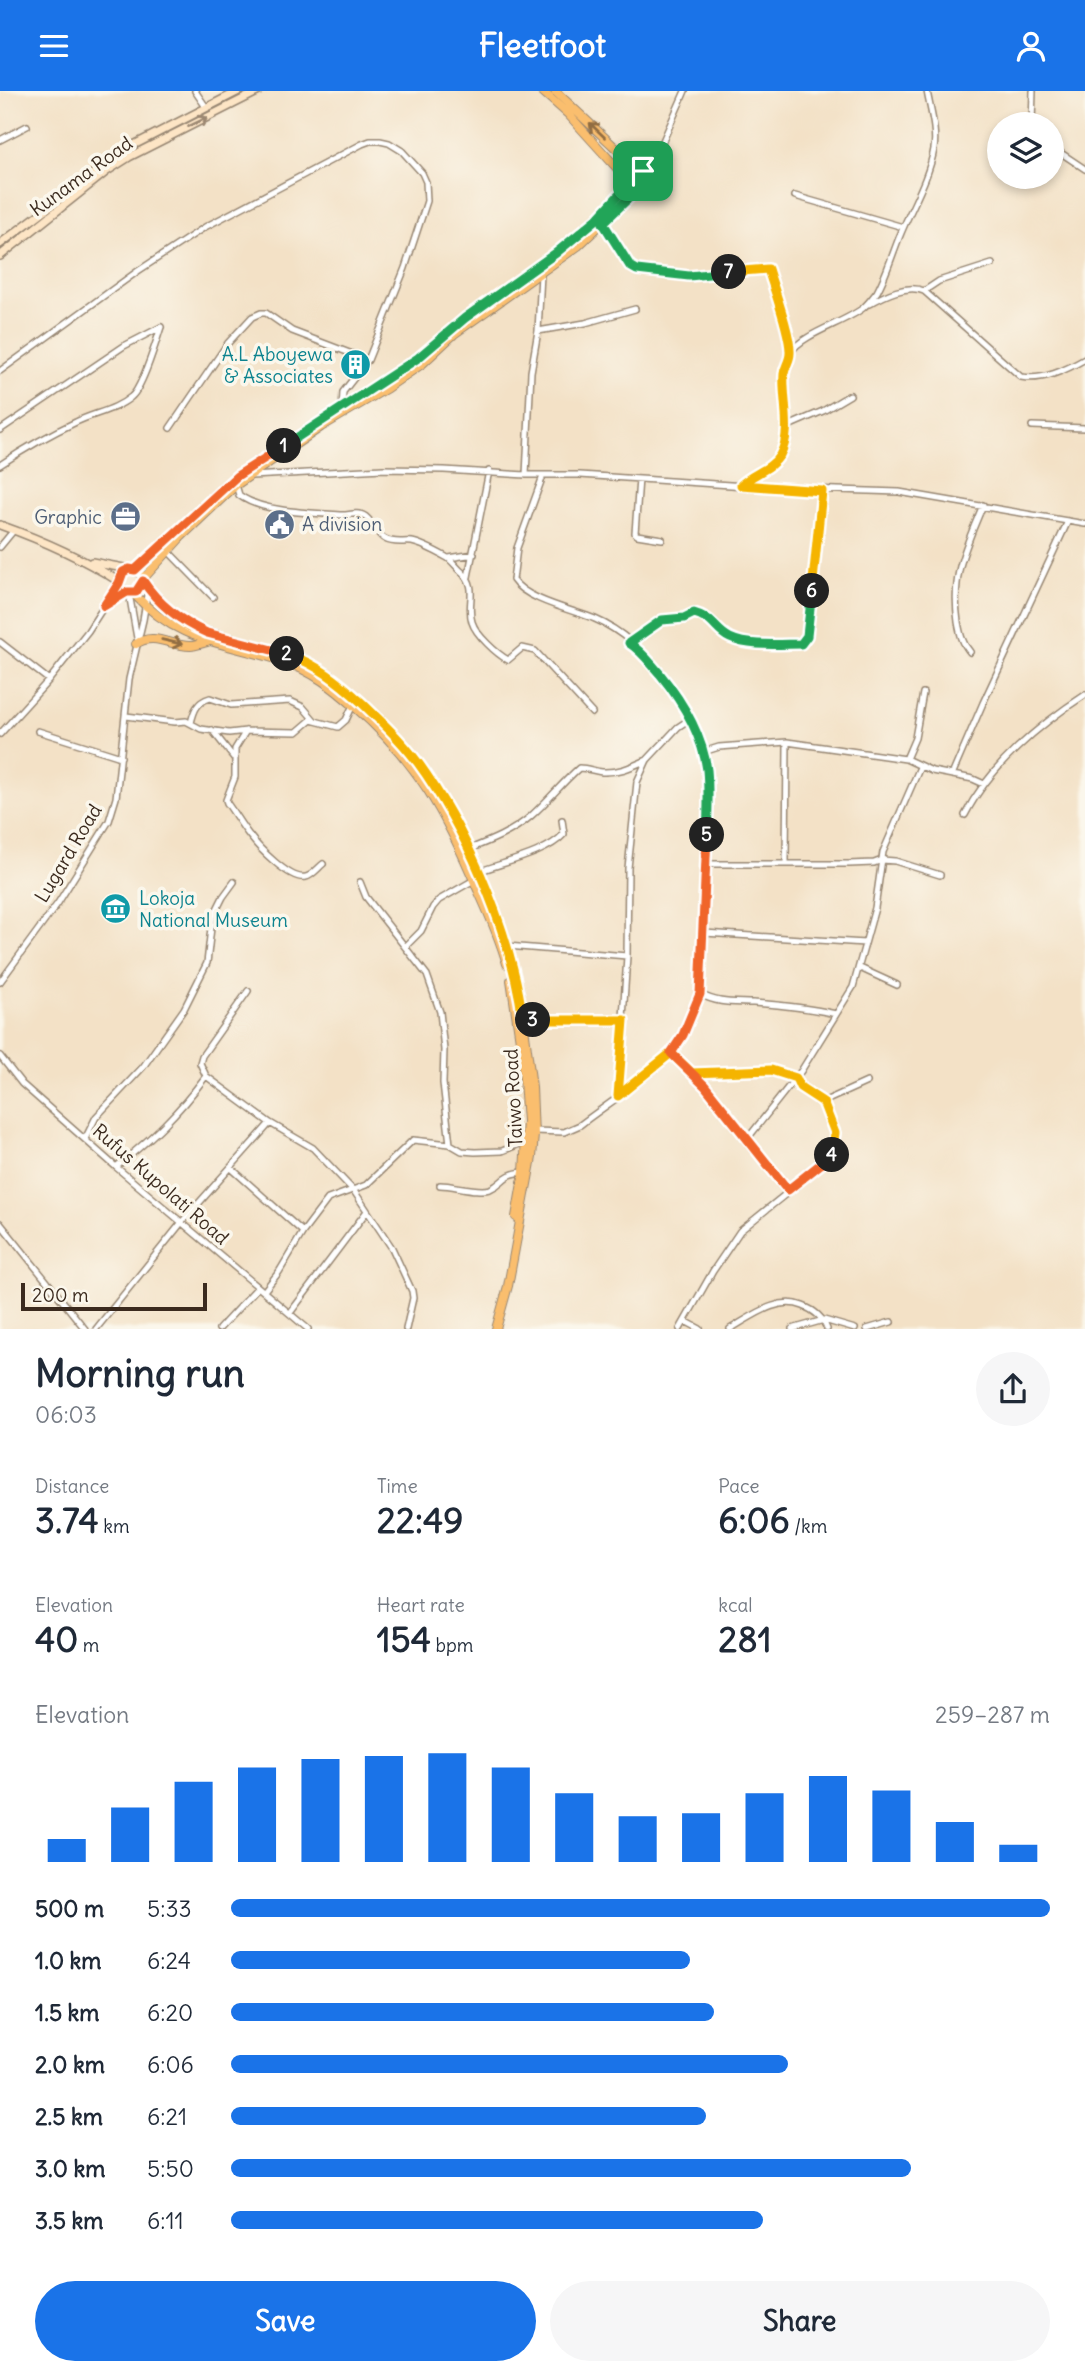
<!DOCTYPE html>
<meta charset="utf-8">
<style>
:root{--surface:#fff;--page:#f6f6f7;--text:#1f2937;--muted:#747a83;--accent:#1a73e8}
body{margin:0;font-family:Delius,sans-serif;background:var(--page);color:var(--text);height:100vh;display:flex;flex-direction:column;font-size:26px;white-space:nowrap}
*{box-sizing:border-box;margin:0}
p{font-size:23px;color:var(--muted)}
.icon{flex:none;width:38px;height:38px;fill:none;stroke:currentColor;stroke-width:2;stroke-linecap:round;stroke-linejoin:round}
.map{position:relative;height:1238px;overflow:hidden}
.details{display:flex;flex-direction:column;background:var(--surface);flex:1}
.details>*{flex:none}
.buttons{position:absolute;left:987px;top:21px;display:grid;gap:14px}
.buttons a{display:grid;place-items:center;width:77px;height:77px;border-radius:50%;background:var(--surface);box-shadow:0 4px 10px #0003;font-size:35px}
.scale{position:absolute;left:21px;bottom:18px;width:186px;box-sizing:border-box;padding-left:7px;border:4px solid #3b2a1e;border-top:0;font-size:19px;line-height:24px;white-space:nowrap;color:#3b2a1e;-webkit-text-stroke:5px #fbf7ec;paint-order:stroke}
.pin{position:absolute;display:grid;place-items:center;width:60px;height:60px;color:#fff;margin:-30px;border-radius:14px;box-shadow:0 4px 10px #0006}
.km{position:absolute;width:35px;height:35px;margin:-18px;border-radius:50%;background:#222;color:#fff;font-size:19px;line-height:35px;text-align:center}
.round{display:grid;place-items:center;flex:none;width:74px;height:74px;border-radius:37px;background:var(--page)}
.headline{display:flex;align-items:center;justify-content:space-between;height:119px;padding:0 35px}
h1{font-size:38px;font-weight:700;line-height:52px}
.metrics{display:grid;grid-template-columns:repeat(3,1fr);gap:10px;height:119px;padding:7px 35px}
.metrics div{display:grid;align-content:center}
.metrics b{font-size:35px;font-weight:700}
.metrics small{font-size:19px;font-weight:400}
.metrics p{font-size:19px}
.chart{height:196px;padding:14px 35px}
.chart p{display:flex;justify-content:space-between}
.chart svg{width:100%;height:126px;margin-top:7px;stroke:var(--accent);stroke-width:6}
.button{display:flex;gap:14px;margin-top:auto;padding:14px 35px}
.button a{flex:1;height:80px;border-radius:42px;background:var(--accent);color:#fff;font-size:28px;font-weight:700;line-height:80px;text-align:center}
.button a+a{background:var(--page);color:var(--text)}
ul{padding:0 35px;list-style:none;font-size:23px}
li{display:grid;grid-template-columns:112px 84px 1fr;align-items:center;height:52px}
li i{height:18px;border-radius:9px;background:var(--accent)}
header{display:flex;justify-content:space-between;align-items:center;height:91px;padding:0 35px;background:var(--accent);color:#fff;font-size:32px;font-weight:700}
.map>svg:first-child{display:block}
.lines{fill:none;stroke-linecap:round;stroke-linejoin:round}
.street-casing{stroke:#978672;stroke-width:8}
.secondary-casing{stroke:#978672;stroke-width:10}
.primary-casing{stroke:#978672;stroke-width:10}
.street{stroke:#fff;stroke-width:5}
.secondary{stroke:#fde5c5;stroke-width:7}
.primary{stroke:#fabe6e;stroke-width:8}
.oneway{stroke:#9c8872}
.oneway2{stroke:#916d42}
.split-1-casing{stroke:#fff;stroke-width:14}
.split-2-casing{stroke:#fff;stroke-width:14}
.split-3-casing{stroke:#fff;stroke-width:14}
.split-4-casing{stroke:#fff;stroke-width:14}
.split-5-casing{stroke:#fff;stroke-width:14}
.split-6-casing{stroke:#fff;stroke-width:14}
.split-7-casing{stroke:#fff;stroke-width:14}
.split-8-casing{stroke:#fff;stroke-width:14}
.split-1{stroke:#22a559;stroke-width:9}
.split-2{stroke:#f0652b;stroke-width:9}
.split-3{stroke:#f5b400;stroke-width:9}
.split-4{stroke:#f5b400;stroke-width:9}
.split-5{stroke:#f0652b;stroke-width:9}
.split-6{stroke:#22a559;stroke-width:9}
.split-7{stroke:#f5b400;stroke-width:9}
.split-8{stroke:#22a559;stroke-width:9}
.labels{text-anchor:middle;stroke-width:7;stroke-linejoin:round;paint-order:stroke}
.street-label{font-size:19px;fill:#3b2a1e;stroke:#fbf7ec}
.culture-label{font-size:19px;fill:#0d838f;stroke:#fbf7ec;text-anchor:end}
.service-label{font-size:19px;fill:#4e5e75;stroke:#fbf7ec;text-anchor:end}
</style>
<header><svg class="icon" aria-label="menu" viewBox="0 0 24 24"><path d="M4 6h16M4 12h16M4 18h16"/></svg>Fleetfoot<svg class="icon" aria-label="person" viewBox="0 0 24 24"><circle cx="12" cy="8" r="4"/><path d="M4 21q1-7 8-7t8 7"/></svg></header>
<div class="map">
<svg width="1085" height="1238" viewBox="0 0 1085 1238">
<rect width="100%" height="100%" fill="#fbf7ec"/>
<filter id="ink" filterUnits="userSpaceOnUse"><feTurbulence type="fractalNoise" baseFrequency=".0143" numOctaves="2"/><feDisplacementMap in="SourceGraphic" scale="14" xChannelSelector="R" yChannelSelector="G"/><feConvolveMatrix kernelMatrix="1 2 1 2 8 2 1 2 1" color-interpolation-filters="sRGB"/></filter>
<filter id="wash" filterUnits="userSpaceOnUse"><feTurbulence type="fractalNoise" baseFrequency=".00686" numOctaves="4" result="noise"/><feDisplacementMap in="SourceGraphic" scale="28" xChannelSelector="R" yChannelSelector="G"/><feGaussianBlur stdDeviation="1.57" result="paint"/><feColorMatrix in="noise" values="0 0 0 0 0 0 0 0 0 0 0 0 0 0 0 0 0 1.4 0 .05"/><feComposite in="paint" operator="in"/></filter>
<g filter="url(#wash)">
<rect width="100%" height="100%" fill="#f3e1c6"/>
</g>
<g filter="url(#ink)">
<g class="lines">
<defs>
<path id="street" d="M195,0l11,16
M1032,33l1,-33
M0,49l27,-14
M1052,56l33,22
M639,78l15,-14
M647,86l38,-86
M795,105l108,31
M603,132l27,43 7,4 52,6 79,-7 23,84
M924,200l15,-10 53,-17
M869,213c16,-9 38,-20 55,-13l97,86c22,4 45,-7 64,-18
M538,240l47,-8 50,-14
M0,280l138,-100 67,-44 157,-83 8,-3h10l9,2 13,8 20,22 4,9 1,19 -22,67 -37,92 -25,32 -1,18
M1032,335l53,2
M786,336l37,-16 27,-16
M170,337l58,-85 24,-26 9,-4h5l26,18 76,29
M0,339l124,-84 37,-19
M0,374c24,-16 50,-31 76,-43 18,-9 40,-12 55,-25 11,-8 25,-55 30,-70
M526,384l5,-103 7,-41 3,-57
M251,385l132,-7 61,1 82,5h54l196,13 123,4 186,32
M639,388l-4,54 2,2 25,4
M742,393c12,-11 29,-13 37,-28 19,-31 -8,-73 12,-104 11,-18 55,-30 72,-44 5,-4 10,-11 14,-16 10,-18 16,-40 24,-59 11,-27 28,-55 33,-84 3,-19 -4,-40 -7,-58
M236,394l3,10c23,18 76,18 104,20 5,0 11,-2 16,-1 12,1 16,20 26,25 9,5 18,2 27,3 10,2 25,10 34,15 6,3 10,10 16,15 17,16 4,31 10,50 4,13 25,32 36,38l14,-12 13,3 57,62
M0,456l14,-17
M168,460l45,46
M449,467l25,-4
M468,486l21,-106
M129,502l8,45
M107,514l20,-13
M0,551l49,38
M630,552l32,-23 22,-1 10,-6c20,5 21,18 36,25 18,9 50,6 71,6l6,-8 15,-145
M970,561c-8,-9 -10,-19 -12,-30 -7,-48 7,-73 25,-117
M126,625l49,6 11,-1 15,8 28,4 17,-2 51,1 14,-12 4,1
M191,632c3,-13 6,-21 19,-25l21,7 59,-4 13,6 12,14 23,6 8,-7 7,-15
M212,639l22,28
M38,640l83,26
M246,640l-11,18v28l-9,23 1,3c8,11 14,22 22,32 9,12 41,46 57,42 6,-1 12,-9 17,-13
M0,643l49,-54 39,-49 31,-48
M703,661l16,-5 68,-5 119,17 26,12 41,8 11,5
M906,668l9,-21 8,-45
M952,684l31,-72 85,-182
M965,724c24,-48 75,-91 120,-120
M467,759c23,-9 46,-18 64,-34 17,-15 31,-33 48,-48 8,0 15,3 23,4 17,1 31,-6 45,-12
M707,773h142l25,-1 8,-3 13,1 45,14
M786,773l1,-122
M478,781c26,-10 68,-18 86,-38l-2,-14
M360,791l6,15 61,78 13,37 4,38 -1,33 7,61
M704,842l161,10
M507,855l120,10
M405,856l16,-16 12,-24 6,-7 35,-20
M860,877l37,17
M0,891l58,-79 51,-82 7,-23 13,-119 14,-59 5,-31
M700,903c18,10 34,8 53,9 28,2 56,5 83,11
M523,929h101
M671,962l34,33 83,104
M0,965l22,28 94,83 192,162
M693,982l78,-3 25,8 4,9 23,15
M206,985l64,47 43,25 41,43 38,57 20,43 1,7 -7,31
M618,1005l9,-140 1,-88 9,-86 10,-22 31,-33 12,-8
M534,1040l30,1 16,-7c30,-23 65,-44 91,-72 15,-16 23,-38 29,-59l7,-130v-95c-10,-56 -60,-128 -112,-150 -22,-9 -69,-19 -82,-39l4,-32 26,-72
M748,1047l53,-67 52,-84 22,-79 8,-56 37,-85
M85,1048l11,-22 47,-50 41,-58 23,-46 5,-44 11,-22 11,-15
M116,1076c37,-30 61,-52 90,-91l-6,-13 2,-7 46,-65
M231,1077l72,64
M440,1094c14,0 38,8 50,4 15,-6 11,-15 34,-17
M0,1132l85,106
M264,1200l15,-19 24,-40 25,-33 38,-14 47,-45 37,4 12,7 13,1 27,-1 25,-10
M290,1222l77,-102
M685,1230l15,8
M96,1238l86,-107 88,-99
M219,1238l38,-41
M680,1238l33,-58 27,-40 93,-75 3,-22 -13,-32 44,-20
M730,1238c23,-13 47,-33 73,-23 11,4 20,12 24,23
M792,1238l32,-9 31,9
M867,1238l24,-7"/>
<path id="secondary" d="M0,153l126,-95 113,-58
M0,165l107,-85 22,-14 130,-66
M0,434c42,15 81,32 118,56
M92,471l37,7"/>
<path id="primary" d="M542,0l26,23 58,64
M555,0l83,78
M626 89a11 11 0 1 1 22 0a11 11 0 1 1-22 0Z
M351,313l67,-46 47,-40 91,-65 41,-34 31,-34
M119 490a12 12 0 1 1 24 0a12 12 0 1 1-24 0Z
M135,479l102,-94 49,-32
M143,488l38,-42 55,-52 85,-58 66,-39 35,-24 32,-30 124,-88 58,-55
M143,490l16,19 19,17 19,12 106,30 27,16 63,58 32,39 24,41 29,59 30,78 11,39 13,98 2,48 -2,22 -24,129 -12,43
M133,502c48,52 91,48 152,69 27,9 49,26 70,45 63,55 91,107 123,183 11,24 22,49 29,74
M136,553c18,-13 36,3 55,2 5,0 11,-3 16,-4
M511,889l11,74 5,67 -3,51 -8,45"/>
</defs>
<use href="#street" class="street-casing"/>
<use href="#secondary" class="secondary-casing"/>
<use href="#primary" class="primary-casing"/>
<use href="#street" class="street"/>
<use href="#secondary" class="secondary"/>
<use href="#primary" class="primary"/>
</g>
<defs><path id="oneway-shaft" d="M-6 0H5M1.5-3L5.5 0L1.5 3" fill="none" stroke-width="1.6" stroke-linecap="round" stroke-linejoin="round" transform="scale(1.75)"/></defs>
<use class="oneway" href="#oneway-shaft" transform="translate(198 31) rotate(-26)"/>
<g class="oneway2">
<use href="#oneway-shaft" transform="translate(597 39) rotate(-136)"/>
<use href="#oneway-shaft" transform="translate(172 551) rotate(13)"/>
</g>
</g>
<g class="lines" filter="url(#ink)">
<defs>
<path id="split-1" d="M284,355l134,-88 47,-40 91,-65 41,-34 31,-34 -2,-7 5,-7 7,-2 5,2"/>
<path id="split-2" d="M284,355l-47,30 -102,94 -6,-1 -6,3 -4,11 -15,23 23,-14h9l7,-11c16,24 39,41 64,52l80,21"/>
<path id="split-3" d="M287,563c30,10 52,28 75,49 23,22 46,44 64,71 46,68 86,164 97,246h10"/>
<path id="split-4" d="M533,929h91l-6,76 53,-43 21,20 79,-3 25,8 4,9 23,15 12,31 -3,22"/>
<path id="split-5" d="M707,744l-7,159 -17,41 -12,18 34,33 83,104 44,-35"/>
<path id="split-6" d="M707,744c1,-21 2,-44 0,-65 -5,-36 -25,-69 -47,-96 -10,-11 -18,-23 -31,-31l33,-23 22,-2 10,-5c20,5 21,18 36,25 19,9 50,6 71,6l6,-8 5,-45"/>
<path id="split-7" d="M729,181l39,-3c6,20 23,66 22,84 0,8 -5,13 -6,21 -2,25 9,58 -4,81 -9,15 -27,18 -39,30l81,6 -10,100"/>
<path id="split-8" d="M643,80l4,6 -1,9 -10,5 -33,32 27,43 7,4 52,6 40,-4"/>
</defs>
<use href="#split-1" class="split-1-casing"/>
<use href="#split-2" class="split-2-casing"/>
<use href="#split-3" class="split-3-casing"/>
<use href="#split-4" class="split-4-casing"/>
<use href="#split-5" class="split-5-casing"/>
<use href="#split-6" class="split-6-casing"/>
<use href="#split-7" class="split-7-casing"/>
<use href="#split-8" class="split-8-casing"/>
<use href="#split-1" class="split-1"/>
<use href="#split-2" class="split-2"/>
<use href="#split-3" class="split-3"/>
<use href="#split-4" class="split-4"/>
<use href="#split-5" class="split-5"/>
<use href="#split-6" class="split-6"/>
<use href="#split-7" class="split-7"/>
<use href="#split-8" class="split-8"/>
</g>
<defs>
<symbol id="building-disc" viewBox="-11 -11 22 22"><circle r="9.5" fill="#0f9aa8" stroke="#fbf7ec"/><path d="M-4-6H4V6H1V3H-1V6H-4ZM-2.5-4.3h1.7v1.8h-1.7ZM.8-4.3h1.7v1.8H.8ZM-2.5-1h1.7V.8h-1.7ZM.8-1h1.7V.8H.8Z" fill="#fff"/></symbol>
<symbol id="office-disc" viewBox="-11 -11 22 22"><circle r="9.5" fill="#5c6f8a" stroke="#fbf7ec"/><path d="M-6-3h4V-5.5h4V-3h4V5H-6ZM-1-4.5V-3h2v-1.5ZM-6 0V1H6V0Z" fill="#fff"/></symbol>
<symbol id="civic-disc" viewBox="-11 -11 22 22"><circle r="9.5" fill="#5c6f8a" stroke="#fbf7ec"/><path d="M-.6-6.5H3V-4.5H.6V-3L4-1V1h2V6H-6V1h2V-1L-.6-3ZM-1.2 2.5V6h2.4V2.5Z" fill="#fff"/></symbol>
<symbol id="museum-disc" viewBox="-11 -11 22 22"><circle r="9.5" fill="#0f9aa8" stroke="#fbf7ec"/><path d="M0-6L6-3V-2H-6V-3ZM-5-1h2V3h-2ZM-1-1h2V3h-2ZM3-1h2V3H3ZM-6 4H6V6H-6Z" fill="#fff"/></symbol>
</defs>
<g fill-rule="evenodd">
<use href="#building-disc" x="338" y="256" width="35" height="35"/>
<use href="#office-disc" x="108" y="408" width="35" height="35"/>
<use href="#civic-disc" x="262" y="416" width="35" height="35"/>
<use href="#museum-disc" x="98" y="800" width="35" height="35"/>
</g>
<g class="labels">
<g class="street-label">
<text transform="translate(81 85) rotate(-36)" y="7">Kunama Road</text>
<text transform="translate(68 762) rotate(-59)" y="7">Lugard Road</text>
<text transform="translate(513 1007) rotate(-93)" y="7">Taiwo Road</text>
<text transform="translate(161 1093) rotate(41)" y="7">Rufus Kupolati Road</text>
</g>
<g class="culture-label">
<text x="333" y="270">A.L Aboyewa<tspan x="333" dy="22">&amp; Associates</tspan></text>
<text x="139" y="814" text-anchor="start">Lokoja<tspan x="139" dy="22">National Museum</tspan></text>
</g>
<g class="service-label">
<text x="102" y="433">Graphic</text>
<text x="302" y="440" text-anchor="start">A division</text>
</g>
</g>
</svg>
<div class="buttons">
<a><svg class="icon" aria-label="layers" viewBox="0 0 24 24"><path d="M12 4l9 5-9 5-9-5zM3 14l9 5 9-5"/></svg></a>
</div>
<div class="scale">200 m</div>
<div class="pin" style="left:643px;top:80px;background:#1e9e55"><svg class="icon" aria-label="arrive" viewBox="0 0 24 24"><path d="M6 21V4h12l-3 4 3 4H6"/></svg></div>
<b class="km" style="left:284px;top:355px">1</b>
<b class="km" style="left:287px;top:563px">2</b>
<b class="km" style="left:533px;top:929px">3</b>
<b class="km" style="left:832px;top:1064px">4</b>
<b class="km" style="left:707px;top:744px">5</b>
<b class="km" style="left:812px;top:500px">6</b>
<b class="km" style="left:729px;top:181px">7</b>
</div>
<section class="details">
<div class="headline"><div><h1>Morning run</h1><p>06:03</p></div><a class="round"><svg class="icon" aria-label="share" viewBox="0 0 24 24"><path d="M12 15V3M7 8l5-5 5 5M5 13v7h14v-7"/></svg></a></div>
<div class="metrics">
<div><p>Distance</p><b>3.74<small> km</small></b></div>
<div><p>Time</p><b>22:49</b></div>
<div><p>Pace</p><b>6:06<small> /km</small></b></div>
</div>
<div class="metrics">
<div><p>Elevation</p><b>40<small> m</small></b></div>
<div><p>Heart rate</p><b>154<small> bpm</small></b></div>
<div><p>kcal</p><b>281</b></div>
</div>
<div class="chart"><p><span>Elevation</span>259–287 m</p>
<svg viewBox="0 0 160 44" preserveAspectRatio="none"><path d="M5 44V36M15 44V25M25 44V16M35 44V11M45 44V8M55 44V7M65 44V6M75 44V11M85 44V20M95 44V28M105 44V27M115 44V20M125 44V14M135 44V19M145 44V30M155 44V38"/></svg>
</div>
<ul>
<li><b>500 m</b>5:33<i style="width:100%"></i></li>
<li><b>1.0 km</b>6:24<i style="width:56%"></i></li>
<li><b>1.5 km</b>6:20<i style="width:59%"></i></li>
<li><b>2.0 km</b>6:06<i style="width:68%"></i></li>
<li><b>2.5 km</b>6:21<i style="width:58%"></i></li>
<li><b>3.0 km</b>5:50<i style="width:83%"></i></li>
<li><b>3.5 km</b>6:11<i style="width:65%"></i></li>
</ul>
<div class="button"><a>Save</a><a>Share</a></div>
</section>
